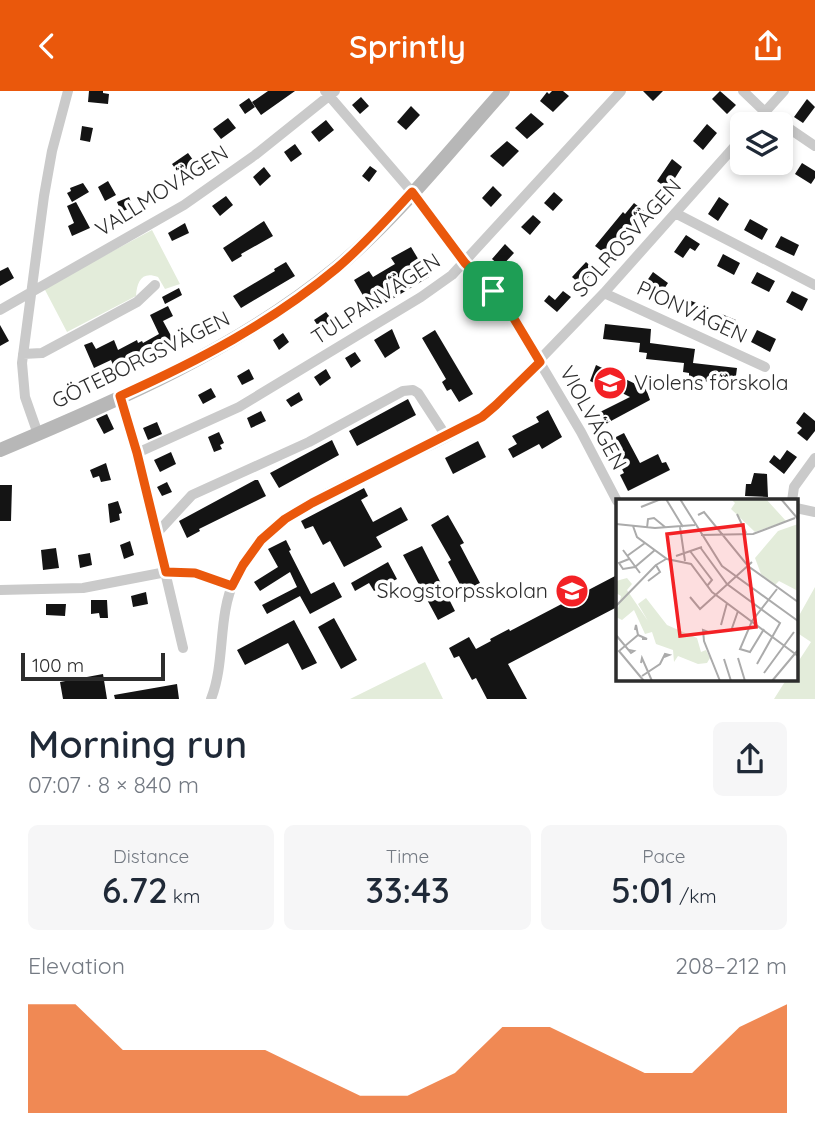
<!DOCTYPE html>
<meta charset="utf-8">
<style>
:root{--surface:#fff;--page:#f6f6f7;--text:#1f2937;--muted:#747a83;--accent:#ea580c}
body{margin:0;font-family:Quicksand,sans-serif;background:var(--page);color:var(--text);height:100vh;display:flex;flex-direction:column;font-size:26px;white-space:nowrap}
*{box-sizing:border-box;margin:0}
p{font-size:23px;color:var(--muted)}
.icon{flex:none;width:38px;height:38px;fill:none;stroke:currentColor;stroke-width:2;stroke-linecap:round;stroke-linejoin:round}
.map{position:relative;height:608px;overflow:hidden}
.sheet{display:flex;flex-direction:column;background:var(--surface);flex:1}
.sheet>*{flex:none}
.tools{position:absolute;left:730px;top:21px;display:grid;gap:14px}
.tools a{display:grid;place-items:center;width:63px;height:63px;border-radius:10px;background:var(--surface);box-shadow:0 4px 10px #0003;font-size:35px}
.scale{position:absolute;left:21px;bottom:18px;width:144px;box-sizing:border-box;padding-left:7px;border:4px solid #2d2d2d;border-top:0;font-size:19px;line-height:24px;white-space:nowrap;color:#2d2d2d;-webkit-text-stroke:5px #fff;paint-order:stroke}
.pin{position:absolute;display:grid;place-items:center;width:60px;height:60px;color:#fff;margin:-30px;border-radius:14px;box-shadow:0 4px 10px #0006}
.round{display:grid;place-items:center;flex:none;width:74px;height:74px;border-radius:10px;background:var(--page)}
.headline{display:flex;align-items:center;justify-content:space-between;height:119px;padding:0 28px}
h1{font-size:38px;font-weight:600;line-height:52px}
.stats{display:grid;grid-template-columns:repeat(3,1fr);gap:10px;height:119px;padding:7px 28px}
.stats div{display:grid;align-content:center;border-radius:10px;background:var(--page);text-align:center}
.stats b{font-size:35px;font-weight:600}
.stats small{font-size:19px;font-weight:400}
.stats p{font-size:19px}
.chart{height:196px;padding:14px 28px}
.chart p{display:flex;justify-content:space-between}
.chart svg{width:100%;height:126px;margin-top:7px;fill:var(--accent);opacity:.7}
header{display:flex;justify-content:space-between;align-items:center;height:91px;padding:0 28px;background:var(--accent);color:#fff;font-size:32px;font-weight:600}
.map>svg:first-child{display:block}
.green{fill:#e3ecda}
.building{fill:#141414}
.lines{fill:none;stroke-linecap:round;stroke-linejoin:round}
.street{stroke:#cacaca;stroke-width:10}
.secondary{stroke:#b7b7b7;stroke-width:14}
.route-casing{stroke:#fff;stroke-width:14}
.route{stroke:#ea580c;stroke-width:9}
.labels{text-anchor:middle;stroke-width:7;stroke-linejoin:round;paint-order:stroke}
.street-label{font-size:21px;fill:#2d2d2d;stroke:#fff}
.poi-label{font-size:21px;fill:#2d2d2d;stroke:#fff;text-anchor:start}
.inset-road{fill:none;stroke:#ababab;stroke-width:2}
.view{fill:#f32125;fill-opacity:0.15;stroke:#f32125;stroke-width:3.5}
.inset-edge{fill:none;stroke:#2d2d2d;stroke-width:3.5}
</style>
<header><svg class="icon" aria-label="back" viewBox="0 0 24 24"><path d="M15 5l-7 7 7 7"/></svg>Sprintly<svg class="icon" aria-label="share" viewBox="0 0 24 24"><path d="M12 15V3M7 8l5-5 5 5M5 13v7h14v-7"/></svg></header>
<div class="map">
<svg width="815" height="608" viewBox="0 0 815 608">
<rect width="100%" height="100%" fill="#fff"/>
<path class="green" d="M152,139l28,54 -15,5 -7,-12c-16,-6 -21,4 -22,19l-69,36 -23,-44z
M815,496v112h-41l12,-19h10v-15l15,-23 -15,-10v-11z
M425,571l18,37h-93z"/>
<path class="building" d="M89,0h14v2l6,1 -1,10 -20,-2z
M268,0h27l-34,24 -9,-13z
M552,0h11l6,5 -16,16 -13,-11 7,-9 2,2z
M643,0h20l-10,10z
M720,0l16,14 -9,9 -15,-15z
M361,6l8,9 -9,8 -8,-9z
M249,7l6,9 -10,7 -6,-9z
M807,8l8,8 -12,16 -9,-6z
M411,15l9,9 -14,15 -9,-8z
M531,22l13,11 -17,15 -12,-11z
M228,27l8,10 -15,11 -8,-10z
M326,29l8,10 -15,12 -8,-10z
M707,33l10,9 -14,17 -10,-9z
M82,35l11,2 -3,14 -10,-2z
M507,50l12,10 -16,16 -13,-11z
M295,53l7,10 -11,8 -7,-10z
M188,62l8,11 -16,11 -8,-11z
M672,68l10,8 -14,22 -11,-8z
M802,72l13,8v7l-4,6 -16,-10z
M370,75l7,5 -8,11 -7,-6z
M264,76l7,9 -11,10 -7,-9z
M108,90l8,14 -11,6 -7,-14z
M83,92l6,9 -17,10 -5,-9 4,-2 -1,-3z
M493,95l9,9 -11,12 -9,-9z
M554,101l9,8 -10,11 -9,-8z
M226,105l7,9 -13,11 -8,-10z
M129,106l4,10 -12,5 -4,-10z
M719,106l10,7 -11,17 -10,-7z
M76,111l14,26 -18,8 -4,-10 6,-3 -7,-17z
M634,112l10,8 -10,11 2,2 -7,8 -1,-2 -21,25 -12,-9 28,-34 2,2z
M533,124l8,7 -11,13 -9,-8z
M750,128l18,10 -6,11 -18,-10z
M264,130l9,15 -32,18 1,2 -10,6 -9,-14z
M185,132l4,10 -17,8 -4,-8z
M686,144l14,9 -5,7 -5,-3 -7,10 -9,-6z
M781,145l18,9 -5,11 -19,-9z
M505,153l9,9 -13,14 -9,-8z
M411,156l18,30 -57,34 -18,-31 15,-9 4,6 22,-13 -4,-6z
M723,163l17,9 -6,12 -17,-9z
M286,171l9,14 -54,32 -8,-12 42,-25 -1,-2z
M586,171l9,8 -14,15 -9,-8z
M8,176l6,11 -14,8v-15z
M653,181l15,11 -8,12 -6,-4 -3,4 -9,-7z
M757,181l18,9 -6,11 -18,-9z
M179,197l3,7 -17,9 -3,-7z
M563,200l8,6 -14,15 -13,-11 5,-6 6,5z
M792,200l16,8 -6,12 -16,-9z
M682,206l19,8 -5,11 -19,-8z
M168,215l5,10 -10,5 13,24 -16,9 -5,-9 -41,22 -3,-7 -17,8 -10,-23 8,-3 4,7 18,-9 4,10 19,-10 1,3 4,-2 1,2 16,-9 -9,-19z
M326,221l7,9 -13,8 -6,-9z
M719,222l17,7 -5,12 -17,-8z
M605,233l46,5 -1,14 45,6 -2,14 44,5 -3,23 -9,-1 1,-6 -37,-5v-6l-6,-1 1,-9 -38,-4 1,-6 -8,-1 1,-9 -37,-4z
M0,234l9,16 -9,5z
M392,238l8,19 -15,10 -11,-18z
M435,239l38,64 -14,8 -8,-13 -4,2 -5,-9 4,-3 -24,-41z
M757,239l19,9 -6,13 -19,-10z
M283,242l6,9 -10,8 -6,-10z
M355,261l6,9 -10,7 -6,-10z
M596,274l50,24 4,11 -52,28 -6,-12 38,-19 -28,-14 -1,3 -11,-5z
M249,278l5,10 -12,6 -5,-9z
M326,278l5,9 -11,8 -6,-9z
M211,297l5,9 -13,7 -5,-9z
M299,301l4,8 -12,7 -5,-7z
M408,308l8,16 -59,31 -8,-15z
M548,319l14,27 -20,12 -3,-5 -26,14 -5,-9 9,-5 -5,-8 27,-14 -3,-5z
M261,320l5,10 -15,7 -4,-10z
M804,321l11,9v10l-8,10 -10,-8 5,-5 -6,-5z
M107,323l7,15 -10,5 -8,-15z
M157,331l5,12 -14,6 -5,-12z
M219,341l5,11 -4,2 2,4 -8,3 -6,-15z
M624,342l16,30 18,-9 4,9 4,-1 4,8 -42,21 -8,-16 4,-2 -16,-32z
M332,349l7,15 -60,33 -9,-15z
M478,350l8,16 -33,17 -8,-16z
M787,359l10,7 -13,17 -15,-12 5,-7 6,5z
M171,361l5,12 -16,8 -6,-12z
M106,372l5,17 -10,2 -2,-6 -6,2 -3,-8z
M754,382l13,1 1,23 -23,-1 1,-12h5z
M255,389h3l8,16 -67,33 1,2 -13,7 -8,-17z
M167,391l5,10 -10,4 -5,-9z
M0,394h12l-1,36h-11z
M364,397l4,8 -7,4 12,22 28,-15 7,13 -32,17 6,10 -38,20 -14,-26 -7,4 -10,-19 -8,3 -4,-8z
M118,410l4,12 -3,1 1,6 -10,3 -2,-19z
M448,424l16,28 -4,2 20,38 -16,9 -16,-30 3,-2 -20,-35z
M286,449l5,10 -2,1 22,43 23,-12 8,15 -32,17 -10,-18 -33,18 -5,-9 35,-18 -7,-15 -30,19 -6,-9 24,-15 -10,-18z
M130,450l4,14 -10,4 -4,-14z
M422,455l33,65 -17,9 -35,-65z
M56,457l3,20 -16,2 -2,-20z
M90,462l2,12 -12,3 -2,-13z
M388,471l9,17 -23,12 -5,-8 -14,8 -4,-8z
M617,484v32l-109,57 19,35h-40l-11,-21 -4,2 -13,-24 -5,2 -5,-10 20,-11 7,12 15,-8 -1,-2 19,-10 1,2z
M146,501l2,12 -15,3 -2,-11z
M91,509h16l1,18h-8l-1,-5 -8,1z
M46,513h20l-1,12 -19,-1z
M334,527l23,42 -16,9 -23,-42z
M294,529l23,43 -15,7 -14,-27 -43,22 -8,-15z
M103,583l4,25h-44l-3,-17z
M177,593l2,15h-64l-1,-4z"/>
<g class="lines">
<path class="street" d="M325,0l87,101 53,71 28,28 20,26 68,115 36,69
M743,0l22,21 50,34
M754,33l30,-33
M675,122l140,72
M604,202l161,74
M0,219l184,-105 71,-50 80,-64
M23,263l19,-1 95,-51 18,-17
M120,305l17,57 46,195
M38,343l-13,-37 -3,-34 22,-167 8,-45 16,-60
M137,362l102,-46 182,-110 31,-22 169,-184
M792,410l2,-14 21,-29
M796,417l19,4
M156,443l36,-39 117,-53 94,-51 10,-1 5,3 28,43
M0,499l83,-2 83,-16 29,1 37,13
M211,608c15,-38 6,-83 24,-120 48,-97 183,-109 261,-174l108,-112 138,-155"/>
<path class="secondary" d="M0,359c117,-49 236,-100 335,-181 62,-51 115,-119 168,-178"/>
</g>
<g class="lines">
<defs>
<path id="route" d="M412,101l53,71 28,28 20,26 27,45 -44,43 -14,12 -170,86 -27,16 -24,21 -18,25 -11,21 -37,-13 -29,-1 -29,-119 -17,-57c78,-35 151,-73 217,-128 27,-23 51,-50 75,-76z"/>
</defs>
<use href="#route" class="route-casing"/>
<use href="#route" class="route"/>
</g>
<defs>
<symbol id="school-disc" viewBox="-11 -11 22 22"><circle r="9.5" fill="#f32125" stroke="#fff"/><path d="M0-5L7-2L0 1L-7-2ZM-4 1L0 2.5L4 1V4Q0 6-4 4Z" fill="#fff"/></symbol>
</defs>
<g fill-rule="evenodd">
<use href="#school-disc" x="591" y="273" width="38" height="38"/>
<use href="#school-disc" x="553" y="481" width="38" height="38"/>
</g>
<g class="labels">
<g class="street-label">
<text transform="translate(162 100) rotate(-32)" y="7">VALLMOVÄGEN</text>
<text transform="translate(627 147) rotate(-48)" y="7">SOLROSVÄGEN</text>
<text transform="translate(376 208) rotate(-33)" y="7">TULPANVÄGEN</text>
<text transform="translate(692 221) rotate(25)" y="7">PIONVÄGEN</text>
<text transform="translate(141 269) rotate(-26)" y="7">GÖTEBORGSVÄGEN</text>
<text transform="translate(593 327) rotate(61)" y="7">VIOLVÄGEN</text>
</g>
<g class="poi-label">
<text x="634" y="299">Violens förskola</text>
<text x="548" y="507" text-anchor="end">Skogstorpsskolan</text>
</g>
</g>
<g transform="translate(616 408)">
<rect width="182" height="182" fill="#fff"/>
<path d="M115,0h35l20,22 -31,11 -24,-23 4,-6zM182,25v67l-19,-10 -4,4 -14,-11 -6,-16 23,-27zM11,79l5,6 -5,6 21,31 -10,-17 8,-6 21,27 30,13 4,14 5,-2 4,8 -3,5 -9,1 -20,-8 -4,6 -1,-12 -17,-6 -4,-12 -7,2 -11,-24 -12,10 -6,-3 5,-21 -5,-3v-12z" fill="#e3ecda"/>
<path class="inset-road" d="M50,0l17,28M64,0l42,67 76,55M165,0l17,20M25,8l20,-8M121,15l9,19M82,16l6,-3 44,54 50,36M0,25l39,4 40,-3M17,27l4,11 30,22 24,5 21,28 86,64M64,28l5,34M31,29l1,-9 6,-1 11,9M85,36l52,-1 42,-16M84,48l27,37 53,39 -23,41M7,51l17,23M74,52l22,29 -5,6M11,57l18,-13M60,57l26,-9M13,60l-10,4 4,6 12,-2 20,-17M32,82l12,-9 -4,-7 10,-6M74,98l10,12 52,-47M0,107l40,-41M105,126l6,-22M148,130l-14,23 -10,-3 12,-28 25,-32M19,131l1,-5 2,10 9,4h-5M115,132l7,-20M95,134l-8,-3 1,11 16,40M0,136l15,18 3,-2 -5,-1M22,136l-19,16 25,30M122,159l7,23M108,160l7,22M25,164l1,-5 10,23M148,174l30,-41M26,177l18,-12 5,-10 4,1 -5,2M156,182l26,-31"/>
<path class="view" d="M127,26l13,102 -76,9 -13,-102z"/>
<rect width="182" height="182" class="inset-edge"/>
</g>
</svg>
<div class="tools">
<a><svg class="icon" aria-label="layers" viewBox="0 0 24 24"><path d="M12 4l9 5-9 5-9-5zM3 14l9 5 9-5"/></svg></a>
</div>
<div class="scale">100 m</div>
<div class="pin" style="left:493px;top:200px;background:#1e9e55"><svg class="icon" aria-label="arrive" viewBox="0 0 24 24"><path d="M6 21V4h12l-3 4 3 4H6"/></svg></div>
</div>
<section class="sheet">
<div class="headline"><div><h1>Morning run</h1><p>07:07 · 8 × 840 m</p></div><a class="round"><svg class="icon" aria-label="share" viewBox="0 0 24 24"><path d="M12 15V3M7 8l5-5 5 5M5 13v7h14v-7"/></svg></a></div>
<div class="stats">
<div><p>Distance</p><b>6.72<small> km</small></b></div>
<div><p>Time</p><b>33:43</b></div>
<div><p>Pace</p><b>5:01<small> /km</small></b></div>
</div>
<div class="chart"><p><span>Elevation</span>208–212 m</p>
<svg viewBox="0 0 160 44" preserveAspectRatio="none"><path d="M0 44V6L10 6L20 22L30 22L40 22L50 22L60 30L70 38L80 38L90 30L100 14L110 14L120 22L130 30L140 30L150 14L160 6V44z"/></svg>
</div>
</section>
